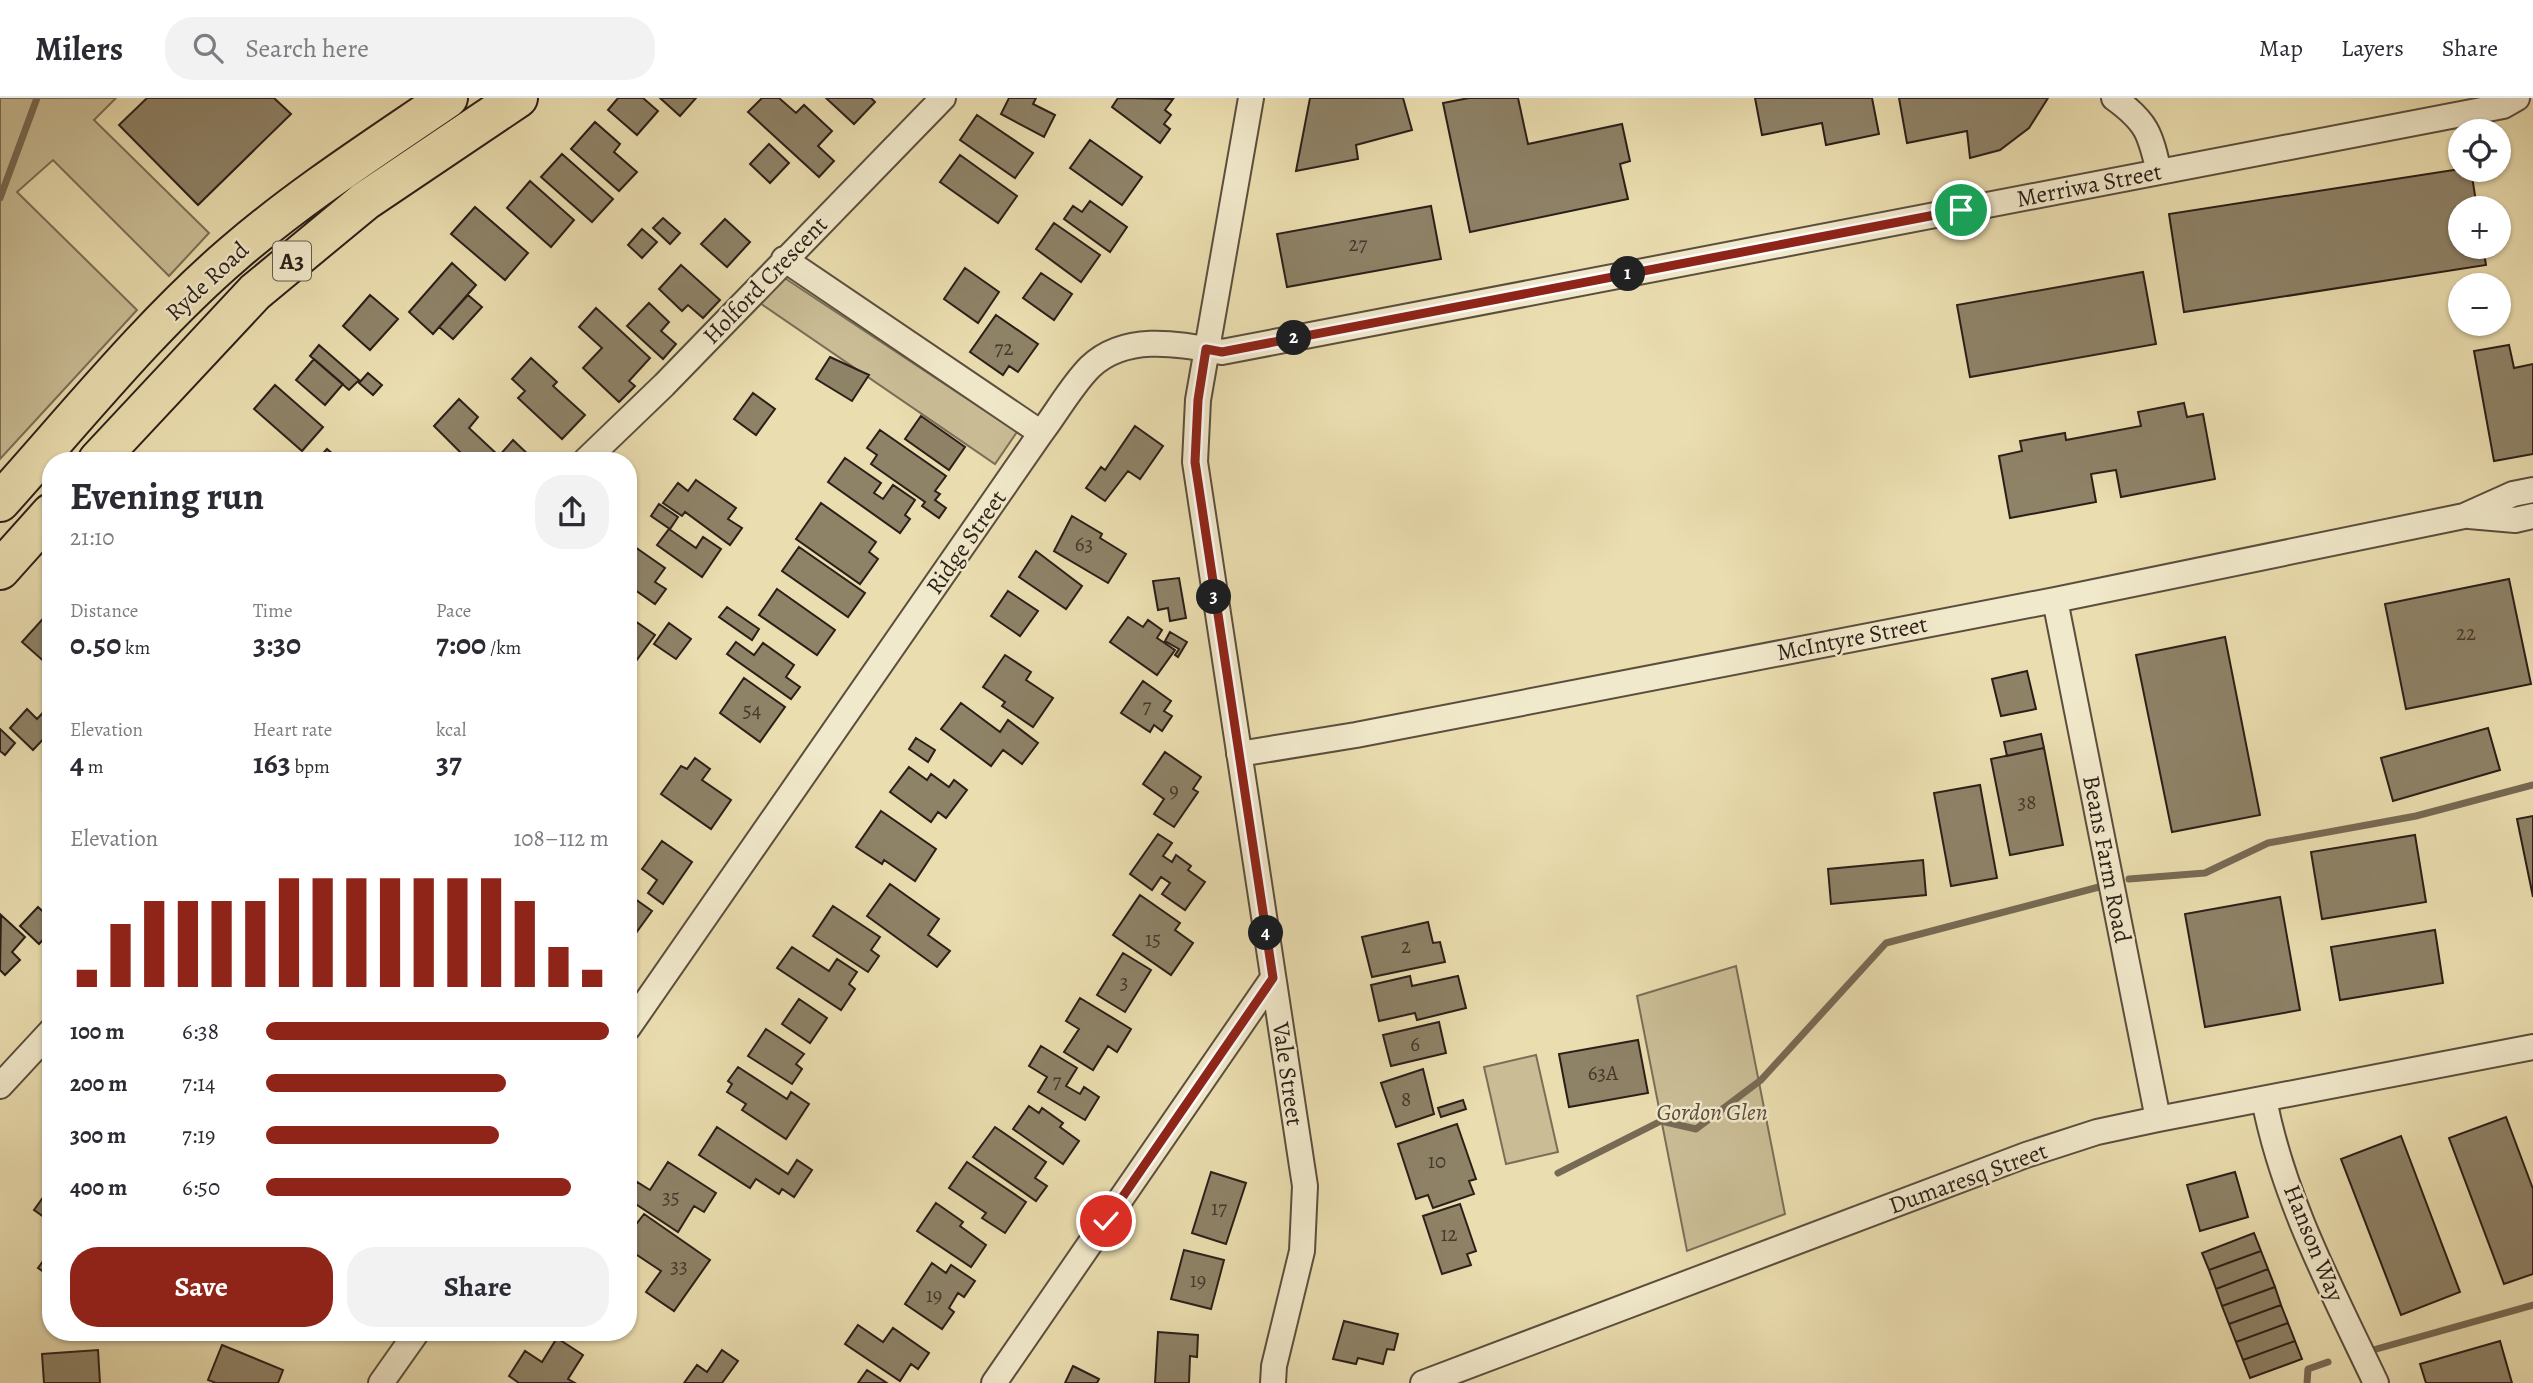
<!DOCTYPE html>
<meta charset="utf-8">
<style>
:root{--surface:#fff;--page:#f2f2f3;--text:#2b2b33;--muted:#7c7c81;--line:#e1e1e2;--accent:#8f2418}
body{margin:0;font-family:Alegreya,serif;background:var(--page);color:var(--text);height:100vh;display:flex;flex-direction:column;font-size:26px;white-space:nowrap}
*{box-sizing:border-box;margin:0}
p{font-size:23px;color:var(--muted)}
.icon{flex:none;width:38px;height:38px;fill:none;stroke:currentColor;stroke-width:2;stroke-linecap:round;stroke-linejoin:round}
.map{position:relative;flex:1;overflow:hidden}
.side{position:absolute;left:42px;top:354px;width:595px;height:889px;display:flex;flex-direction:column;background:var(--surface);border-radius:28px;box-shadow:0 2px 5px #0004}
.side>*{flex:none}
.fabs{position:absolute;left:2448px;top:21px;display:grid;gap:14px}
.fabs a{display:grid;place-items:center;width:63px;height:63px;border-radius:50%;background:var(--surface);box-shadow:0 2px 5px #0004;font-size:35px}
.pin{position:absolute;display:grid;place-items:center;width:60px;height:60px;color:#fff;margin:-30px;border:4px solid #fff;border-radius:50%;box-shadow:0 2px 7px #0007}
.km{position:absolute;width:35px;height:35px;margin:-18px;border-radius:50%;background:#222;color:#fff;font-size:19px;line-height:35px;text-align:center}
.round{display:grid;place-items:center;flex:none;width:74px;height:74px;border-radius:28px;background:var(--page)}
.headline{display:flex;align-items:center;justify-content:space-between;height:119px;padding:0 28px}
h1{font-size:38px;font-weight:600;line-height:52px}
.metrics{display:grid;grid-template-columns:repeat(3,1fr);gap:10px;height:119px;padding:7px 28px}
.metrics div{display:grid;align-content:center}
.metrics b{font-size:30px;font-weight:600}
.metrics small{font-size:19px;font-weight:400}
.metrics p{font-size:19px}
.chart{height:196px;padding:14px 28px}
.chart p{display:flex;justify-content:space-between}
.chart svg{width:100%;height:126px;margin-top:7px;stroke:var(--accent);stroke-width:6}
.button{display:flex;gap:14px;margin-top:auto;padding:14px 28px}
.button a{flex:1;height:80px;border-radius:28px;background:var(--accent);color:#fff;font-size:28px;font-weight:600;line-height:80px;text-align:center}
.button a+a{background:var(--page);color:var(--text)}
ul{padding:0 28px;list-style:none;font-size:23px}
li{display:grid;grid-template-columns:112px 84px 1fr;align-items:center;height:52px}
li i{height:18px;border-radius:9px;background:var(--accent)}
header{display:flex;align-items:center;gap:42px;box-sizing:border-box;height:98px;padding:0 35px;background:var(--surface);border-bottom:2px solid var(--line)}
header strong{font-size:33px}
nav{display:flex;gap:38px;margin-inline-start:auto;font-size:24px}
.search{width:490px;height:63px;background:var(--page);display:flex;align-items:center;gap:18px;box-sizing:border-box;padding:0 24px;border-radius:28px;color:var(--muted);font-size:26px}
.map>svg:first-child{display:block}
.green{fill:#cabd96;stroke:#7a6e58;stroke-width:2}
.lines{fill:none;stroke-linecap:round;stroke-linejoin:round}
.stream{stroke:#776a54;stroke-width:7}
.building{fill:#8e8267;stroke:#2b1f19;stroke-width:2}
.street-casing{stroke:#5b4e3e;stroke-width:28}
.highway-casing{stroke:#2b1f19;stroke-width:42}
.street{stroke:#f1e9cb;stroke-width:24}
.highway{stroke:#eaddaf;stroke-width:38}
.route-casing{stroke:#fff;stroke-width:14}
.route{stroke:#8f2418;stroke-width:9}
.labels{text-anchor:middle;stroke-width:5;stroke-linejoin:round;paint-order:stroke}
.number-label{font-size:21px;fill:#44382c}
.shield{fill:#f1e9cb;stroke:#665c4e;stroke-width:2}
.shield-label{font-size:23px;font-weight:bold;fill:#2b1f19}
.street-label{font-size:24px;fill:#2b1f19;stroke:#f1e9cb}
.park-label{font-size:24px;font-style:italic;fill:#5b4e3e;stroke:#f1e9cb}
</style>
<header>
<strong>Milers</strong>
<div class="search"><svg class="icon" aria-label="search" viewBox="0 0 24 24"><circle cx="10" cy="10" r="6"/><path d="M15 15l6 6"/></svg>Search here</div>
<nav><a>Map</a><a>Layers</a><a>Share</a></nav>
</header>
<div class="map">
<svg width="2533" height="1285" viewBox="0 0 2533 1285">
<rect width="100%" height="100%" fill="#eaddaf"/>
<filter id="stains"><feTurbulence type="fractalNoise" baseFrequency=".00286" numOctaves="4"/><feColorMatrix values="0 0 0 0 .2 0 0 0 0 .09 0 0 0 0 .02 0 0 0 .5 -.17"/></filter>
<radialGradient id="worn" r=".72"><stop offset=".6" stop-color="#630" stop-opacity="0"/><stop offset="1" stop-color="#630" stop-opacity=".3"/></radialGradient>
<path class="green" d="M0,0h116l-22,22 115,113 -40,43 -116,-116 -36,32 120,118 -137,149z
M777,175l240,159 -22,32 -241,-165z
M1736,868l49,248 -98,37 -50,-255z
M1536,957l22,97 -52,12 -22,-97z"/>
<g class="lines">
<path class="stream" d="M0,100l37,-100
M2129,781l76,-6 63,-30 148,-27 117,-31
M1558,1075l103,-52 35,8 65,-49 125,-137 213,-56
M2373,1252l160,-45
M2307,1285l1,-14 20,-7"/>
</g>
<path class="building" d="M147,0h127l17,16 -93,91 -79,-80z
M618,0h25l15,13 -21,24 -29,-25z
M660,0h36l-16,18z
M762,0h17l17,15 8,-8 28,26 -14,15 16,15 -15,16 -71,-65z
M826,0h45l4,4 -21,22z
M1009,0h27l-3,6 22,11 -11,22 -43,-23z
M1118,0l55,1 -8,11 6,5 -7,9 6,5 -10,14 -48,-36z
M1310,0h93l9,32 -56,15 2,14 -62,12z
M1469,0h49l10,46 94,-20 8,37 -10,3 8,35 -158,33 -27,-129z
M1755,0h117l7,36 -53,11 -4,-22 -60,12z
M1899,0h149l-19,30 -29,22 -30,8 -3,-27 -60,12z
M977,17l56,38 -18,25 -55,-38z
M595,24l25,22 -6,8 23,20 -18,19 -48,-42z
M1090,42l52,37 -20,28 -52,-37z
M769,46l20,19 -19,20 -20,-19z
M562,56l51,45 -21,23 -51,-45z
M960,57l57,41 -19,27 -58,-41z
M2460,71l11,1 6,38h-17v39h23l3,18 -302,47 -15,-98z
M530,83l44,39 -23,27 -44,-39z
M1090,103l37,26 -17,25 -46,-33 9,-13 9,6z
M1431,108l10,53 -154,28 -10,-53z
M475,109l53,46 -23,27 -54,-46z
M663,120l17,15 -10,11 -17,-16z
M725,121l25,23 -23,25 -26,-23z
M1054,125l46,32 -19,27 -45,-33z
M642,131l15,13 -15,16 -14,-13z
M452,165l24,22 -43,49 -24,-22z
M681,167l39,35 -17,18 -15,-13 -6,6 -23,-22z
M965,170l34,24 -21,31 -34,-24z
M2143,174l13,72 -186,33 -13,-72z
M1041,175l31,21 -18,26 -31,-22z
M370,197l28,24 -28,31 -27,-24z
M468,197l14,12 -29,32 -14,-12z
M649,205l20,19 -8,9 15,13 -13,15 -36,-33z
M596,210l54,50 -21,23 6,5 -16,16 -36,-34 19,-20 -23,-21z
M996,217l42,29 -20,28 -9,-6 -6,9 -33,-23z
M319,247l40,35 -10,10 -39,-34z
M2509,247l5,23 19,-4v90l-39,7 -20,-110z
M830,259l39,18 -17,26 -36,-22z
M531,260l26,24 -4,4 32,29 -23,24 -44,-41 7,-7 -13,-12z
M314,261l29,25 -18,21 -29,-25z
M368,275l14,12 -9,10 -14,-12z
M275,287l48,42 -21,24 -48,-42z
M753,295l22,16 -19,26 -22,-16z
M459,301l19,18 -9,11 30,28 14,-16 20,19 -65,1 -34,-34z
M2184,305l3,14 16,-3 12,65 -94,18 -5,-27 -25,4 5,28 -86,16 -11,-62 23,-5 -2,-10 45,-8 1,7 75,-14 -3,-14z
M921,318l44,31 -16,23 -44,-31z
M1135,328l28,20 -23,33 -12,-8 -23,30 -19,-13 15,-21 4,3z
M880,332l66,46 -11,15 5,3 -5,6 11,8 -7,10 -17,-12 3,-4 -54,-38 6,-9 -10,-7z
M327,351l13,11h-23z
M845,360l36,25 -7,10 9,6 10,-14 22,15 -10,15 5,4 -10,14 -72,-51z
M696,382l40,28 -8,11 14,9 -12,17 -45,-33 -3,4 -19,-13 15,-20 10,8z
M821,405l55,39 -7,10 9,7 -18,25 -64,-45z
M659,406l19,13 -8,12 -19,-13z
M1072,418l30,18 -2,4 26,16 -18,29 -54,-32z
M669,431l27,19 7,-11 18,12 -19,28 -45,-32z
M635,449l30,21 -10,14 11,7 -11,15 -27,-19v-28z
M799,449l66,46 -17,24 -66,-46z
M1036,453l46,35 -16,23 -47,-32z
M1179,480l7,40 -16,3 -2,-13 -10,2 -5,-29z
M2509,481l22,105 -125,25 -21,-105z
M777,491l58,41 -18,25 -58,-40z
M1008,493l30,20 -18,25 -29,-20z
M727,509l32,22 -7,11 -33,-23z
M49,514l2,50 -3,3 -26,-23z
M628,518l27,19 -27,37z
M1128,519l15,10 5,-7 14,10 -5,8 18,12 -18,25 -47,-33z
M669,525l22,16 -15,20 -22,-15z
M1170,534l17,10 -9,15 -3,-2 4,-6 -14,-8z
M2225,539l35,178 -88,17 -36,-177z
M736,544l18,13 9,-12 31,22 -8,12 14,10 -9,12 -64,-45z
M1005,557l26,17 -5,8 27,18 -20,29 -31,-21 3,-4 -22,-15z
M2027,573l9,38 -35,7 -9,-37z
M744,580l41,29 -25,35 -40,-29z
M1143,583l28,20 -7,10 8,5 -10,15 -8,-6 -4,7 -29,-19z
M961,605l39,29 8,-12 30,23 -16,21 -19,-14 -12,16 -50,-37z
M49,608l2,25 -18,19 -23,-22 17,-19 10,10z
M2488,630l12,42 -107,31 -12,-43z
M0,631l15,14 -10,12 -5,-4z
M2041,636l3,14 -37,8 -3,-14z
M916,640l19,12 -7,12 -19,-13z
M2044,650l19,97 -53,10 -19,-96z
M1165,654l36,25 -8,12 5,3 -24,35 -20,-13 10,-15 -21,-15z
M695,660l15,11 -8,11 29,20 -20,29 -50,-35 20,-28 6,3z
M909,669l18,13 4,-6 18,13 5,-7 13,10 -21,28 -8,-6 -7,10 -41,-30z
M1980,687l17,93 -46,8 -17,-93z
M881,713l55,38 -21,32 -31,-21 -2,4 -26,-17z
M2533,718v81l-16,-78z
M1158,736l14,9 -9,13 9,6 4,-7 15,11 -3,4 17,12 -20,28 -23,-16 8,-11 -9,-6 -9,13 -22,-16z
M2415,737l11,67 -104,17 -11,-67z
M662,743l30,21 -29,42 -15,-11 9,-13 -15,-11z
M1923,762l3,35 -95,9 -3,-35z
M890,786l49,35 -11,16 22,16 -13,16 -70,-51z
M628,796l24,17 -24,33z
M1140,797l40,28 -5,7 18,13 -22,32 -58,-40z
M2280,799l20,113 -95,17 -20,-113z
M833,808l47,31 -9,13 8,6 -11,16 -55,-36z
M38,809l13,12v12l-12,13 -19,-18z
M1,817l24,22 -13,15 8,8 -15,15 -5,-5z
M1428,824l5,21 7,-1 5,20 -73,15 -10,-40z
M2435,832l8,53 -103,17 -9,-53z
M792,849l37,24 8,-12 20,13 -8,12 6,5 -14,21 -64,-42z
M1123,855l28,17 -26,42 -28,-17z
M1410,878l2,10 46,-10 8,32 -49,12 -2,-7 -36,8 -8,-36z
M1080,900l51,31 -14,23 -9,-6 -15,24 -29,-18 15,-23 -13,-8z
M799,901l28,19 -17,25 -28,-19z
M1439,924l7,31 -55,13 -8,-31z
M766,931l38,25 -8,10 6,5 -10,15 -44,-28z
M1638,942l10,53 -79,14 -10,-53z
M1041,948l36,22 -11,18 14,8 4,-7 15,10 -14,23 -47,-28 9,-15 -18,-11z
M738,969l49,32 4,-7 18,12 -23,35 -44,-29 4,-6 -19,-12 5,-8 -4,-3z
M1423,971l11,45 -38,13 -15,-44z
M1463,1002l3,9 -25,8 -3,-9z
M1029,1008l10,7 3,-5 21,15 -3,4 19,14 -16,23 -50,-35z
M2506,1019l27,72v85l-29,10 -55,-146z
M1457,1026l19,55 -7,2 5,13 -41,14 -5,-13 -12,4 -18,-55z
M717,1029l71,47 9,-14 15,10 -18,27 -12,-8 -3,5 -23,-15 -6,9 -51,-33z
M995,1029l51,35 -11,16 12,8 -11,15 -63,-44z
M2401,1038l59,156 -59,23 -60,-156z
M668,1064l48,31 -12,19 -10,-6 -16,26 -50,-33 9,-17 13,8z
M967,1064l59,40 -21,31 -23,-15 4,-5 -37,-25z
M1211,1074l35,11 -20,61 -34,-11z
M2235,1074l13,45 -48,14 -13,-46z
M44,1098l7,4v22l-17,-12z
M936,1105l27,19 -3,4 26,19 -15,22 -54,-36z
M1460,1106l16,47 -9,3 4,11 -29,9 -19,-58z
M644,1116l66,46 -36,51 -28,-19 15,-21 -33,-22v-14z
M2254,1135l7,18 -52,19 -7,-17z
M51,1152v27l-13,-9z
M1184,1152l40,10 -13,49 -40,-10z
M2261,1153l7,18 -52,20 -7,-19z
M932,1165l14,10 5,-8 24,16 -11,16 -6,-4 -9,15 5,4 -12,17 -37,-25z
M2268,1171l7,18 -53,19 -6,-17z
M2275,1189l6,18 -52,19 -7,-18z
M2281,1207l7,18 -52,19 -7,-18z
M1344,1223l54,13 -4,16 -7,-1 -4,15 -25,-6 -2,6 -23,-5z
M2288,1225l7,18 -52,19 -7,-18z
M858,1227l25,17 10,-14 36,25 -11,16 -7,-5 -11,17 -55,-37z
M1158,1234l40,3 -1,22 -7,-1 -1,27h-34z
M557,1240l26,17 -15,24 7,4h-56l-10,-7 16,-25 17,11z
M2295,1243l7,18 -52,19 -7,-18z
M2500,1243l12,42h-86l-6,-19z
M222,1247l61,25 -5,13h-62l-8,-3z
M98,1252l2,33h-56l-2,-29z
M722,1252l16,11 -16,22h-38l13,-18 10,7z
M1073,1268l26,13 -2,4h-32z
M867,1272l20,13h-29z"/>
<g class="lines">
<defs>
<path id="street" d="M1251,0l-53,302 -3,62 110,724 -3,65 -28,115 -1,17
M2114,0c33,24 36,35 45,74
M784,161l257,174
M586,362l78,-75 279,-287
M2469,418l46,4 18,-4
M2055,502l103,519
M1239,656l117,-19 699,-135 409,-84 49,-22 20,-4
M628,930l413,-595c16,-21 31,-48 49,-66 36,-34 88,-23 132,-15l1281,-246 14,-8
M0,988l51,-55
M2264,1001c19,100 69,193 112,284
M381,1285l36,-51
M994,1285l279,-405
M1423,1285l603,-228 71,-23 61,-13 375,-72"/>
<path id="highway" d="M98,362l157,-168 110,-91 153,-103
M0,404c73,-81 150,-177 233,-248 67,-58 142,-106 215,-156
M0,472l51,-57"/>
</defs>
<use href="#street" class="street-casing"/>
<use href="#highway" class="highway-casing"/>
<use href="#street" class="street"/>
<use href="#highway" class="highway"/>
</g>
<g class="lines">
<defs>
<path id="route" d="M1106,1123l167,-243 -78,-516 3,-62 8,-51 16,3 739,-142"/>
</defs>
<use href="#route" class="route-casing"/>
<use href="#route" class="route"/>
</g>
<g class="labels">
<g class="number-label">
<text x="1358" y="153">27</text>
<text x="1004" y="257">72</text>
<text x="1084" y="453">63</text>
<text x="2466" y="542">22</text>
<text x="1147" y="615">7</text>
<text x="752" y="619">54</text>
<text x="1174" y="699">9</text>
<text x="2027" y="711">38</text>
<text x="1153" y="848">15</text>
<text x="1406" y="855">2</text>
<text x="1124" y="891">3</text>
<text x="1415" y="953">6</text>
<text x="1603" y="982">63A</text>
<text x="1057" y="990">7</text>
<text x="1406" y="1008">8</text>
<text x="1437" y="1070">10</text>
<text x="671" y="1106">35</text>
<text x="1219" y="1117">17</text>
<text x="1449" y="1143">12</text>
<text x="679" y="1175">33</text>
<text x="1198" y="1189">19</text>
<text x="934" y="1204">19</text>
</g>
<rect class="shield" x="273" y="143.5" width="38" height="39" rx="5"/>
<g class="shield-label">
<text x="292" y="171">A3</text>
</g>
<g class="street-label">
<text transform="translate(2089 87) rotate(-11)" y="8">Merriwa Street</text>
<text transform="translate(765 182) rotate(-46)" y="8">Holford Crescent</text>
<text transform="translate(207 183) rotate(-43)" y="8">Ryde Road</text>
<text transform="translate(966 444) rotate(-55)" y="8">Ridge Street</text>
<text transform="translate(1852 540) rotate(-11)" y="8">McIntyre Street</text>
<text transform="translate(2107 761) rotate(79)" y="8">Beans Farm Road</text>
<text transform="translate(1288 976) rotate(82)" y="8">Vale Street</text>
<text transform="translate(1968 1080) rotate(-20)" y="8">Dumaresq Street</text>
<text transform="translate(2314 1145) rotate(68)" y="8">Hanson Way</text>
</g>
<g class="park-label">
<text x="1712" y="1022">Gordon Glen</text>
</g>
</g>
<rect width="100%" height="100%" filter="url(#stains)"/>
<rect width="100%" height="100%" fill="url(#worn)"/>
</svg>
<div class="fabs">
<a><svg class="icon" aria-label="locate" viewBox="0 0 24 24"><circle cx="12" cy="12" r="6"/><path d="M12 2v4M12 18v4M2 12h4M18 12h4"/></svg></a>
<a>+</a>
<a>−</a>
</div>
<div class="pin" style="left:1961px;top:112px;background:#1e9e55"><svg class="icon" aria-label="arrive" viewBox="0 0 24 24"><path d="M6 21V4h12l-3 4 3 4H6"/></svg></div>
<div class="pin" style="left:1106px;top:1123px;background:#d93025"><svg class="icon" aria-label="check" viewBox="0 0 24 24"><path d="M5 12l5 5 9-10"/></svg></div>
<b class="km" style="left:1628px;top:176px">1</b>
<b class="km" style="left:1294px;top:240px">2</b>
<b class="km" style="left:1214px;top:499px">3</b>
<b class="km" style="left:1266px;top:835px">4</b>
<section class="side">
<div class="headline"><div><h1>Evening run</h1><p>21:10</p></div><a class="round"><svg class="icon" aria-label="share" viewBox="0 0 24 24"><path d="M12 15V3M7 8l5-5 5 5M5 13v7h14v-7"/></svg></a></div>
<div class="metrics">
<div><p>Distance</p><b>0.50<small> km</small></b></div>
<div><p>Time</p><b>3:30</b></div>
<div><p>Pace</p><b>7:00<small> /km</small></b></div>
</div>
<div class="metrics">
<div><p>Elevation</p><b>4<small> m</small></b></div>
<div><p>Heart rate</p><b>163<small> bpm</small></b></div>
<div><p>kcal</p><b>37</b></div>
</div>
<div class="chart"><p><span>Elevation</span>108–112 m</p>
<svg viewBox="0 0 160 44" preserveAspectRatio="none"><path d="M5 44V38M15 44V22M25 44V14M35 44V14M45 44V14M55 44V14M65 44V6M75 44V6M85 44V6M95 44V6M105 44V6M115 44V6M125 44V6M135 44V14M145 44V30M155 44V38"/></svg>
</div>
<ul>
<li><b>100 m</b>6:38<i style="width:100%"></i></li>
<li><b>200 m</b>7:14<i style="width:70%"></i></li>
<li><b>300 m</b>7:19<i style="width:68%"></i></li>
<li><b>400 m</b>6:50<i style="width:89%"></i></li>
</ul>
<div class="button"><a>Save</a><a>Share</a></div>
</section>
</div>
